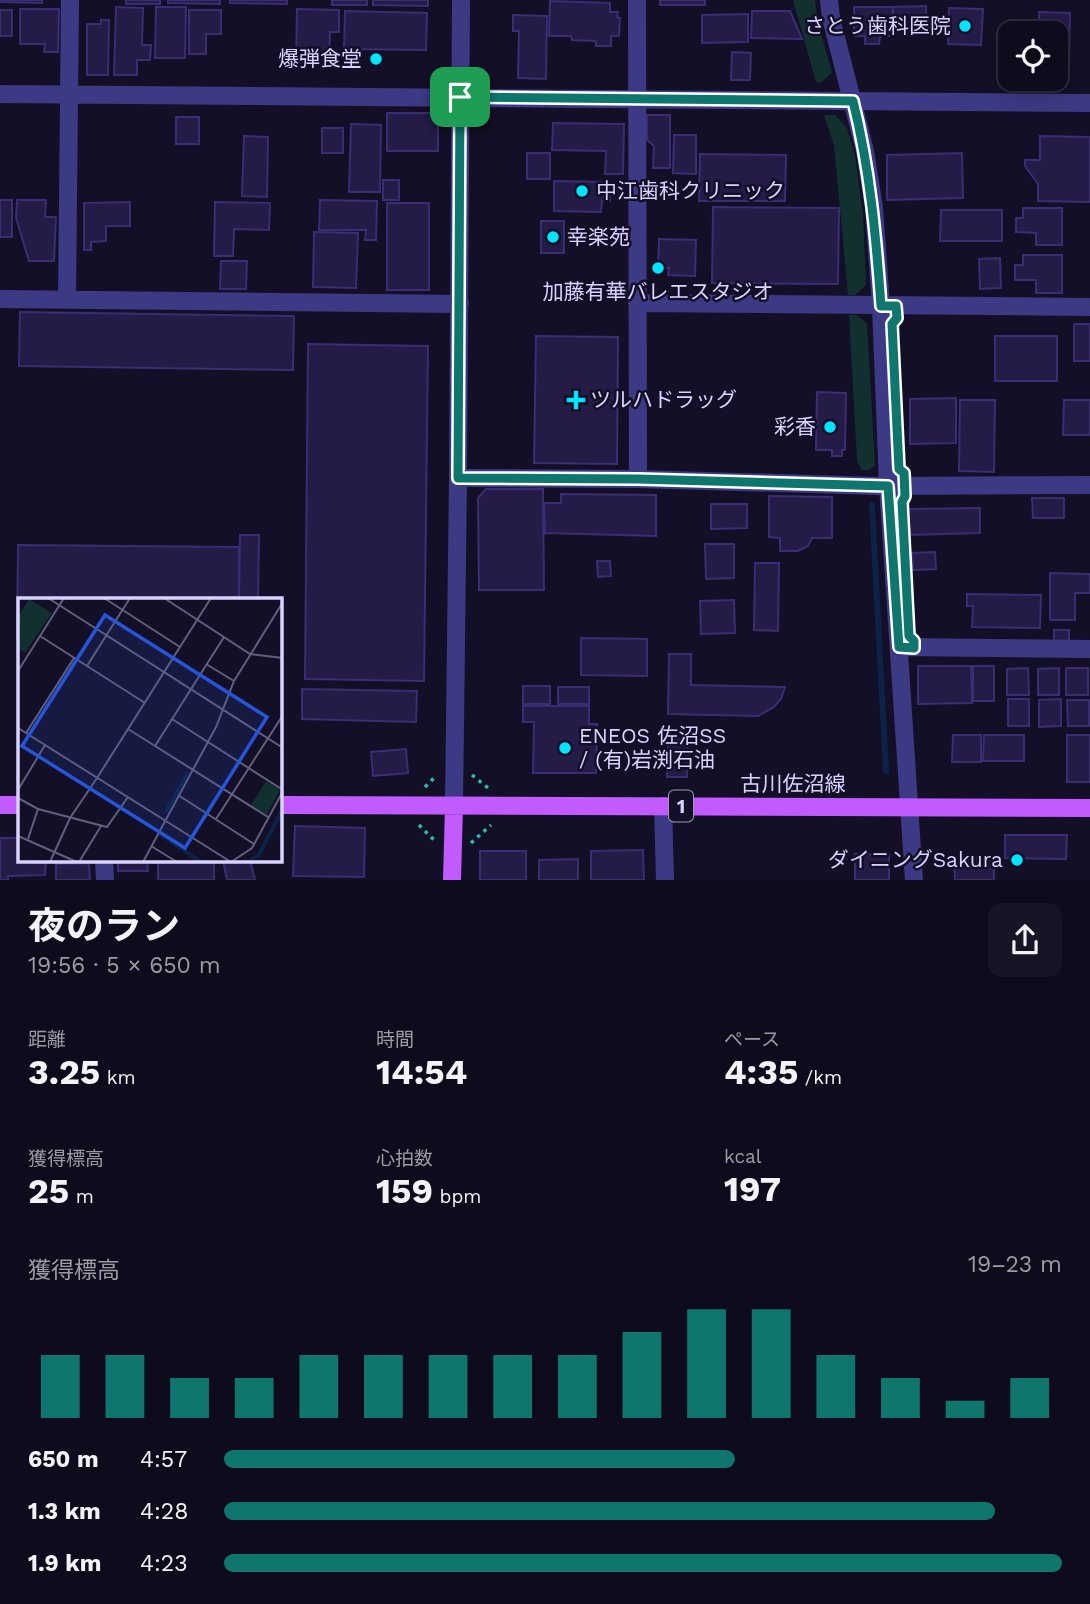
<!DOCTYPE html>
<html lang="ja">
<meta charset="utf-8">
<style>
:root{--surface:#0e0b1c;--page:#171425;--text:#f1f3f6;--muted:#9b9ba3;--line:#2e2b3b;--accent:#0f766e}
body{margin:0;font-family:"Work Sans","Noto Sans JP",sans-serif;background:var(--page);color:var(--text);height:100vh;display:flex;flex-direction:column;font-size:26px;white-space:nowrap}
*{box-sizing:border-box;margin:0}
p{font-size:23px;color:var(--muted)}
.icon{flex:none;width:38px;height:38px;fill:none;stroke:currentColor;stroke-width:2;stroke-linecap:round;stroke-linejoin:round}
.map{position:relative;height:880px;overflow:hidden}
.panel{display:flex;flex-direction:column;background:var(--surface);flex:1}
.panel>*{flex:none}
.controls{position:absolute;left:998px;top:21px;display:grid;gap:14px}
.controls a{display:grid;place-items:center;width:70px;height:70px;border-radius:14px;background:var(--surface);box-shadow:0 4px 18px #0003,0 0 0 2px var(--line);font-size:35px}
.pin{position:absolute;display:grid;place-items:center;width:60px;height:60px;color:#fff;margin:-30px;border-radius:14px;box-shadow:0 4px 10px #0006}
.round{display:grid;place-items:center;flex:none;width:74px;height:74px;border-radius:14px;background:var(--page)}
.head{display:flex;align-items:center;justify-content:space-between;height:119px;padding:0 28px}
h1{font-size:38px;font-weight:700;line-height:52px}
.metrics{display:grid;grid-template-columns:repeat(3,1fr);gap:10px;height:119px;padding:7px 28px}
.metrics div{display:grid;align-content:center}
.metrics b{font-size:35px;font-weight:700}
.metrics small{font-size:19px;font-weight:400}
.metrics p{font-size:19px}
.chart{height:196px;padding:14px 28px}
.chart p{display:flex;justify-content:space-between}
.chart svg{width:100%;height:126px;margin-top:7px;stroke:var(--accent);stroke-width:6}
ul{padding:0 28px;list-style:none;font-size:23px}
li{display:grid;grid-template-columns:112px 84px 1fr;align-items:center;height:52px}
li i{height:18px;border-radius:9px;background:var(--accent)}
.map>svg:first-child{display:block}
.green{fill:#12302f}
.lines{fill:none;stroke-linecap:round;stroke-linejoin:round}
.stream{stroke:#0c2248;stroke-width:6}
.building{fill:#241b47;stroke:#3b2d73;stroke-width:2}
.path{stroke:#2fb8b0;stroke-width:3.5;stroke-dasharray:3.5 5;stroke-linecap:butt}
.minor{stroke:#3d3a85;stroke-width:18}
.tertiary{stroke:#3d3a85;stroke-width:18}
.primary{stroke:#c25bff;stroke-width:18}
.route-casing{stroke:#fff;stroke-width:14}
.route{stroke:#0f766e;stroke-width:9}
.poi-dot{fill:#00e5ff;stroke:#130f26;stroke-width:2.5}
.labels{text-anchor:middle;stroke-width:5;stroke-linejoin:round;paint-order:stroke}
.shield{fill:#130f26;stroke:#9e99be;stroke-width:2}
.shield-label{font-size:19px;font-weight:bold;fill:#d9d4ff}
.poi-label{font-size:21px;fill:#d9d4ff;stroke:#130f26;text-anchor:end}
.street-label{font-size:21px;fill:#d9d4ff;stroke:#130f26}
.inset-river{fill:none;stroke:#0c2248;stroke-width:3.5}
.inset-road{fill:none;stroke:#625e7d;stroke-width:2}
.view{fill:#2655da;fill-opacity:0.15;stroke:#2655da;stroke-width:3.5}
.inset-edge{fill:none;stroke:#d9d4ff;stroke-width:3.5}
</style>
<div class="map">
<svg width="1090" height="880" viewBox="0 0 1090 880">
<rect width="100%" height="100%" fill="#130f26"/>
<path class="green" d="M793,0h22l3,23 14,49 -10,10h-6z
M824,115h11l12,13 8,27 8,59 3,71 -11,10h-7l-14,-150z
M849,315h7l11,8 8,143 -6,4h-8l-4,-10z"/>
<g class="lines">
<path class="stream" d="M872,505l14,266"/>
</g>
<path class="building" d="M1,0h41v3l-41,-1z
M126,0h34v4h-34z
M168,0h52v4l-52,-1z
M230,0h57v4l-57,-1z
M332,0h35v5h-35z
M373,0h55v6l-55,-1z
M660,0h45v5h-45z
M550,1l60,2v9h8l-1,5 3,1 -1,18h-8v10h-15v-5l-24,-1 -1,-4h-22z
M926,6v26h-33v-25z
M116,7l27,1 -1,37h9l-1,15h-13v15h-23z
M156,7h30l-1,51h-30z
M854,7h39l-1,29h-12l-1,8h-14v-8h-11z
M949,8l34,1 -2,36 -33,-1z
M20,9h39l-1,43h-14l1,-8h-25z
M297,9l42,1v22h-9l-1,32h-33z
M0,10h12v26h-12z
M189,10h32v24h-15v20h-17z
M345,11l82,2 -1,37 -82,-1z
M752,11h38l12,28 -51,-1z
M1039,12l31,1 -1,57h-14v-37h-16z
M748,14v28l-46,1v-28z
M513,15l34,1 -1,63 -28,-1 1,-47h-6z
M101,20h8l-1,55h-21v-51h14z
M732,52l19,1 -1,27h-19z
M387,113h43l8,12v26h-51z
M647,115h23v53h-17l1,-22 -7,-6z
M176,117h23v27h-23z
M553,123l71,1 -1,50h-18l1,-23 -54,-1z
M351,124l30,1 -1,67h-31z
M322,128h21v25h-21z
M674,135h22v39l-23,-1z
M244,136l24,1 -1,60 -25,-1z
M1040,136l50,1v65l-52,-1v-17l-13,-18v-6h15z
M527,153h23v26h-23z
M962,153l1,45 -76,2v-45z
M700,154l86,1 -1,46h-86z
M383,180h16v20h-16z
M554,181l56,1v19h-8l-1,11 -47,-1z
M0,200h12v37h-12z
M17,200h29l-1,17h11l-2,44h-25l-13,-43z
M320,200l57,1 -1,39h-11l1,-10h-47z
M130,202v24h-24v15l-15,1v8h-7v-47z
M215,202l55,1 -1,27 -35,-1 -1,27h-19z
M387,203h42v87h-42z
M713,207l126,1 -1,76 -126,-1z
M1023,208h39v37h-26v-12l-20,-1v-14h7z
M941,210h61v31h-62z
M541,221h23v32h-23z
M314,232l44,1 -2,55 -43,-1z
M659,239l37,1 -1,36 -27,-1 1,-7h-11z
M1023,255h39v38h-26v-13h-21v-15h8z
M1000,258l1,30 -21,1 -1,-30z
M221,261h26l-1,28h-26z
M20,312l274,4 -1,54 -274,-4z
M1074,324h16v37h-16z
M536,336l82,1 -1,127 -83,-1z
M995,336h62v45h-62z
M308,344l120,2 -4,335 -119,-2z
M817,392l29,1 -1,57h-3v6h-10v-6h-16z
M956,398v45l-46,1v-45z
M960,400h35l-1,72 -35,-1z
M1064,400h26v35h-27z
M486,489h57l1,101h-65l-1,-92z
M561,494l95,1v41l-111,-3 -1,-30h17z
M769,496l63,1v41h-20l-4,8 -10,5h-18v-13l-11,-1z
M1032,498h32v20h-31z
M711,504h36v24l-36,1z
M980,508v25l-72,2v-26z
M240,535h19l-1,65h-19z
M705,544h29v34l-28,1z
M18,545l221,2v53h-220v40h-2z
M935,552l1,17 -23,1 -1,-17z
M597,561h13l1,15 -13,1z
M755,563h24l-1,68 -24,-1z
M1050,573l40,1v19h-15v27h-25z
M967,594l74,1 -1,33 -68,-1 1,-21h-6z
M734,600l1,33 -34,1 -1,-33z
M1054,630h15v11h-15z
M581,638l66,1v37l-66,-1z
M669,654h22v31l94,2 -4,12 -7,8 -16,9 -90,-2z
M918,666h53l1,37 -54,1z
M973,666h21v35h-21z
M1028,668l1,27h-22v-26z
M1059,668v27h-21v-26z
M1066,668h22v27h-22z
M523,686h27v18h-27z
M558,687h31v17h-31z
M302,689l115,2 -1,31 -114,-3z
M1008,699h21v27h-21z
M1061,699v27l-22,1v-27z
M1067,700h22v26h-21z
M523,706h66v18h8l-1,49h-63l1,-51h-11z
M953,735h28v27h-29z
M984,735h40v26h-41z
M1067,735h23v47h-23z
M668,739h20l-1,38h-20z
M406,749l2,24 -35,3 -2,-24z
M295,826l70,2 -1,49 -71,-1z
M1005,835h62l-1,24 -61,-1z
M0,838h19v22h27l-1,15 -37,1v4h-8z
M643,850l1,30h-53v-29z
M480,851h46v29h-46z
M855,854h34v26h-34z
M994,857v23h-39l-1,-22z
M578,859v21h-39v-20z
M118,860h29l1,11h-30z
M158,860h56v20h-56z
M223,860h27l5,20h-28z
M89,863l1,17h-34v-16z"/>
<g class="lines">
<path class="path" d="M472,775l16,13
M425,787l12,-12
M419,825l16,16
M471,843l20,-18"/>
<path class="minor" d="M637,0l1,479
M829,0l2,18 34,133 9,57 7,98 7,180 26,394
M0,94l1090,9
M0,299l460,5
M67,299l3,-299
M637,303l453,4
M458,478l180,1 240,7 212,-1
M899,647l191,2
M663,806l2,74
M104,860l1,20"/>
<path class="tertiary" d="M454,806l4,-328 3,-478"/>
<path class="primary" d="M0,805h19
M280,805l810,3
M452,880l2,-74"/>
</g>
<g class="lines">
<defs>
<path id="route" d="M460,97l393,4c17,68 23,135 28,205h15l1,12 -5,6 7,145 5,4 1,23 -3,6 7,134 5,5v7l-15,-1 -11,-161 -250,-7 -180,-1z"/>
</defs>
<use href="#route" class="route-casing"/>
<use href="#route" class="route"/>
</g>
<g class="poi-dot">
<circle cx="965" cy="26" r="7"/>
<circle cx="376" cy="59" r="7"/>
<circle cx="582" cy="191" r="7"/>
<circle cx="553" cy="237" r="7"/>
<circle cx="658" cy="268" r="7"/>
<path d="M572.5 389.5h7v7h7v7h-7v7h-7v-7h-7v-7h7z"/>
<circle cx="830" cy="427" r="7"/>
<circle cx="565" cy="748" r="7"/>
<circle cx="1017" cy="860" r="7"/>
</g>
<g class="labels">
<rect class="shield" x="669" y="790.5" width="24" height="31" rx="5"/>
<g class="shield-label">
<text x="681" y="813">1</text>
</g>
<g class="poi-label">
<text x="951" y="33">さとう歯科医院</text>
<text x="362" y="66">爆弾食堂</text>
<text x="596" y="198" text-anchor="start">中江歯科クリニック</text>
<text x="567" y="244" text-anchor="start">幸楽苑</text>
<text x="658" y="299" text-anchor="middle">加藤有華バレエスタジオ</text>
<text x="590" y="407" text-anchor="start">ツルハドラッグ</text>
<text x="816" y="434">彩香</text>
<text x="579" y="743" text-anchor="start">ENEOS 佐沼SS<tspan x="579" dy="24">/ (有)岩渕石油</tspan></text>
<text x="1003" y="867">ダイニングSakura</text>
</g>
<g class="street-label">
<text x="793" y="791">古川佐沼線</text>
</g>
</g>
<g transform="translate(18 598)">
<rect width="264" height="264" fill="#130f26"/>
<path d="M11,1l23,14 -27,40 -7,-5v-31zM248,183l14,9 -13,25 -16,-10z" fill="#12302f"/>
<path d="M264,208v9l-22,42 -15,5 12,-8z" fill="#0c2248"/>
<path class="inset-river" d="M147,215l23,-41M143,237l40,27"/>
<path class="inset-road" d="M30,0l235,150M86,0l76,49M146,0l86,56 33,4M22,38l105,67M188,66l28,17M69,68l43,-68M0,73l46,-73M154,121l111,71M0,130l213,134M110,131l140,88M8,135l48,-75M137,148l69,-109M79,180l114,-180M0,192l27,-45M160,197l76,49M0,200l20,11 69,18 21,-30M198,221l67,-104M0,238l59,26M10,241l10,-30M133,248l26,16M32,264l20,-44 27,-40M61,264l22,-36M125,264l73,-135 18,-46 49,-79M213,264l21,-14 31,-57"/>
<path class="view" d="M87,17l162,102 -82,131 -163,-102z"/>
<rect width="264" height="264" class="inset-edge"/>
</g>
</svg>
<div class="controls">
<a><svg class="icon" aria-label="locate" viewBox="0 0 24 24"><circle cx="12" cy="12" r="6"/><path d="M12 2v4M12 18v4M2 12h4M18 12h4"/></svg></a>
</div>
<div class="pin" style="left:460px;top:97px;background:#1e9e55"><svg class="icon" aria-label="arrive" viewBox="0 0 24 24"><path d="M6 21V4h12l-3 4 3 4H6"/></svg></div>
</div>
<section class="panel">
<div class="head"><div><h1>夜のラン</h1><p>19:56 · 5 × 650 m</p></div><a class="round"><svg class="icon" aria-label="share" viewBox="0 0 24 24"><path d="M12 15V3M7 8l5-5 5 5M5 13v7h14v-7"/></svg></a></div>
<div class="metrics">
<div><p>距離</p><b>3.25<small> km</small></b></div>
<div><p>時間</p><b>14:54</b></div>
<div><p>ペース</p><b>4:35<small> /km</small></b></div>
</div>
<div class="metrics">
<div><p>獲得標高</p><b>25<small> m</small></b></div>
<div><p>心拍数</p><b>159<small> bpm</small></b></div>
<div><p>kcal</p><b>197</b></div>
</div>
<div class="chart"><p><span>獲得標高</span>19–23 m</p>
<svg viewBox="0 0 160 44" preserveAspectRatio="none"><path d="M5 44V22M15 44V22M25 44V30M35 44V30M45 44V22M55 44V22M65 44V22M75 44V22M85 44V22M95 44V14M105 44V6M115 44V6M125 44V22M135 44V30M145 44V38M155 44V30"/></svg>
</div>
<ul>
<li><b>650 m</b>4:57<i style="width:61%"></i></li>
<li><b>1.3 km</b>4:28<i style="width:92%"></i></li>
<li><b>1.9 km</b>4:23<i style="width:100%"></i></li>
</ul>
</section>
